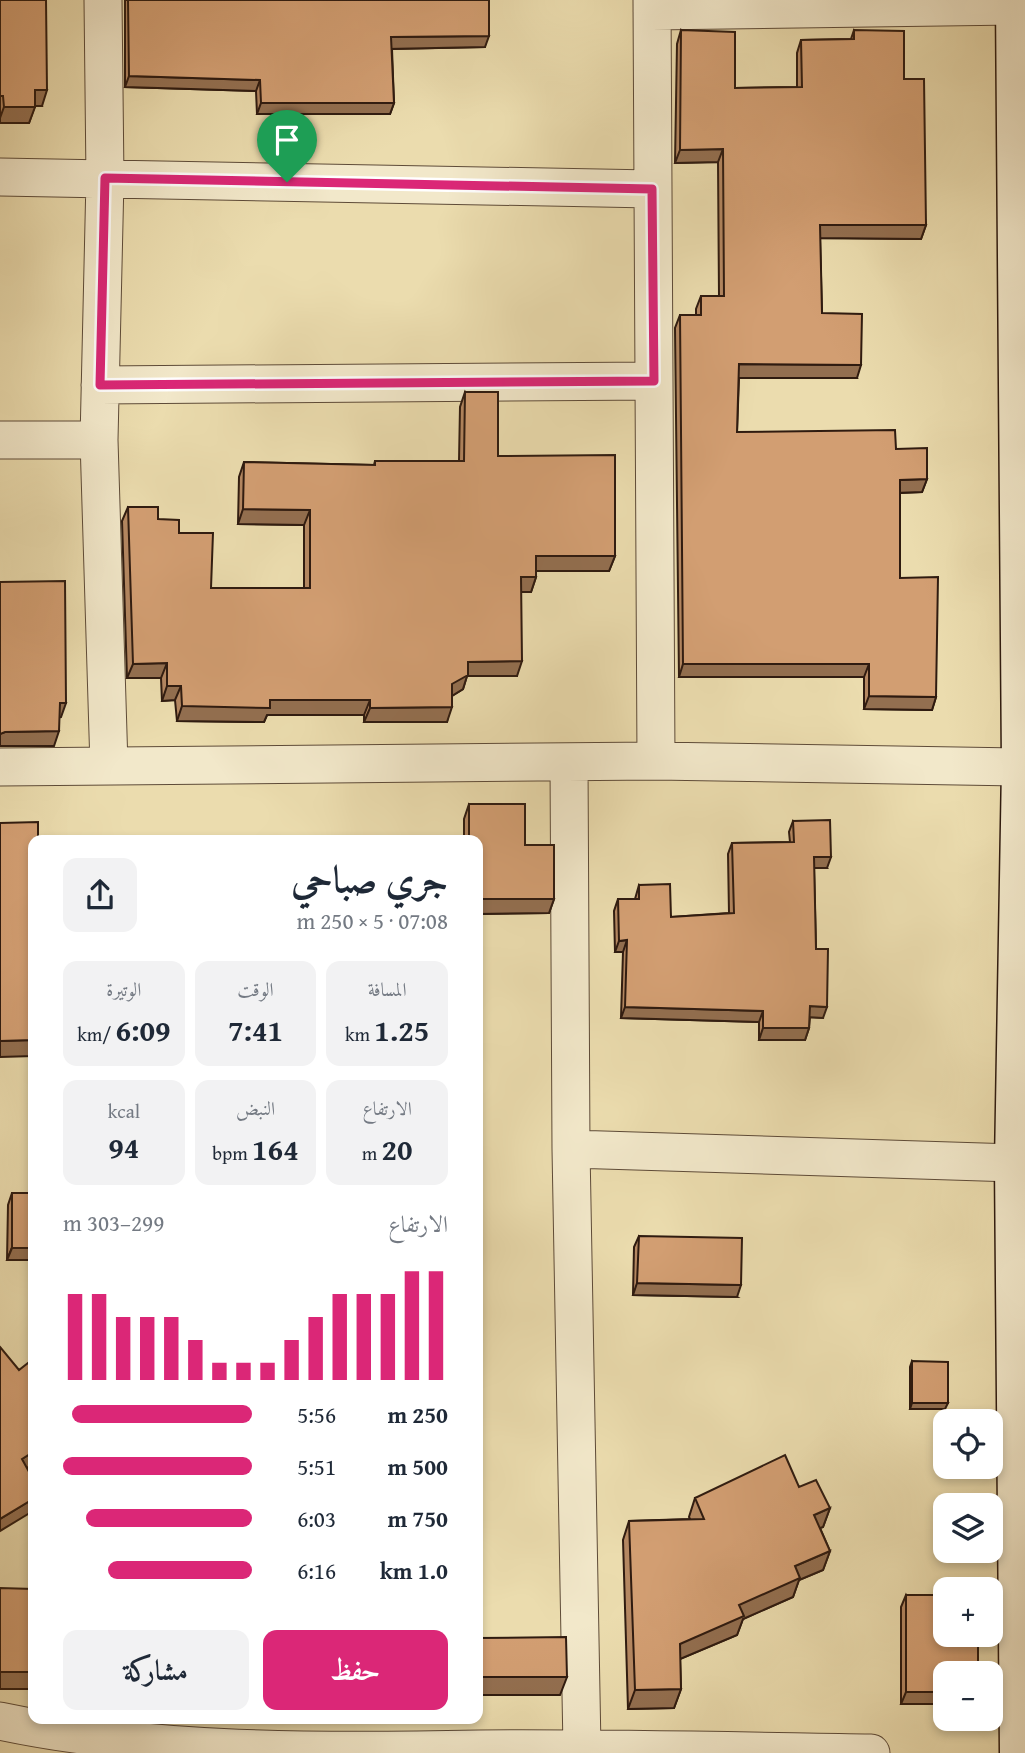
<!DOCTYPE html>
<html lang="ar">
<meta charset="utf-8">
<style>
:root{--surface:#fff;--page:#f2f2f3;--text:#1f2937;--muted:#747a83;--accent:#db2777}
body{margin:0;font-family:"Gentium Book Plus",Amiri,serif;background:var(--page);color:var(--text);direction:rtl;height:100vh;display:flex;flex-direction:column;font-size:26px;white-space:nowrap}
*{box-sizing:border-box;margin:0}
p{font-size:23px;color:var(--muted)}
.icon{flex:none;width:38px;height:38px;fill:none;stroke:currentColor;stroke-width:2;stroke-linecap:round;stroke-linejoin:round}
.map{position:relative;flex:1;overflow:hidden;direction:ltr}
.details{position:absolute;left:28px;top:835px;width:455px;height:889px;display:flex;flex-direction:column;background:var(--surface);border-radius:14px;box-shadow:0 4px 10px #0003;direction:rtl}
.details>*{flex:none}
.controls{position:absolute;left:933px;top:1409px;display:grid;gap:14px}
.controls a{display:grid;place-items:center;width:70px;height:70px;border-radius:14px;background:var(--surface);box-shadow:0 4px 10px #0003;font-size:35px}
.pin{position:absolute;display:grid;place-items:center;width:60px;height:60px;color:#fff;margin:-72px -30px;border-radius:50% 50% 50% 0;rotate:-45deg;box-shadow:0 0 7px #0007}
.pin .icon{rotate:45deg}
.round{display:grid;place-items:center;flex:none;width:74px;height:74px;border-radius:14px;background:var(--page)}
.head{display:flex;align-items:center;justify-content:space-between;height:119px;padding:0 35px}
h1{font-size:38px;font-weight:800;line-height:52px}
.stats{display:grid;grid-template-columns:repeat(3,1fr);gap:10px;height:119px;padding:7px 35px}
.stats div{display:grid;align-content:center;border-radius:14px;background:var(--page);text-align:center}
.stats b{font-size:30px;font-weight:800}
.stats small{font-size:19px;font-weight:400}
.stats p{font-size:19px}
.chart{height:196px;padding:14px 35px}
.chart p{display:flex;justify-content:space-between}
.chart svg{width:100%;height:126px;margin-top:7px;stroke:var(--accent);stroke-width:6}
.primary-button{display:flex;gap:14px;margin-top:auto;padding:14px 35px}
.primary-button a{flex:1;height:80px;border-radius:14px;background:var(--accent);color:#fff;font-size:28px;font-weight:800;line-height:80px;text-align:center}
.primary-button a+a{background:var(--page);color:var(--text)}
ul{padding:0 35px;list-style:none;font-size:23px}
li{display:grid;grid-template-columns:112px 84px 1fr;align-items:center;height:52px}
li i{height:18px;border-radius:9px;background:var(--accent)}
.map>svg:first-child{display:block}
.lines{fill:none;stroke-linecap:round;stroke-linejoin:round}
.street-casing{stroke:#5e4b38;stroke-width:39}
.secondary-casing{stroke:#2f1b10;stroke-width:41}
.street{stroke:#f2e8ca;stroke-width:37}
.secondary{stroke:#f2e8ca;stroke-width:38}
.wall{fill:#b58862;stroke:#2f1b10;stroke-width:2}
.shaded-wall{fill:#936f50;stroke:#2f1b10;stroke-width:2}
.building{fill:#d29e72;stroke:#2f1b10;stroke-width:2}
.route-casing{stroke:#fff;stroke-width:14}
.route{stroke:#db2777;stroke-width:9}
</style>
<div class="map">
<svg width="1025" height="1753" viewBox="0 0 1025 1753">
<rect width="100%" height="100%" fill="#ebdcae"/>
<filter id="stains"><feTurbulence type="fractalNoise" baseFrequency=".00286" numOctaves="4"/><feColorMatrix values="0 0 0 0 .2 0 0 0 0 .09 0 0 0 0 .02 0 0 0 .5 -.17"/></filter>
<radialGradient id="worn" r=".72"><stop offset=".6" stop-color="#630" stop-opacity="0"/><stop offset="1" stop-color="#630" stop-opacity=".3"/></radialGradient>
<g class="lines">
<defs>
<path id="street" d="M103,0l2,179 -6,261 10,326
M652,0l4,761
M652,11l363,-5
M0,177l652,12
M100,385l554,-4
M0,440h99
M569,762l2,387 11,599
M0,767l656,-6 369,6
M571,1149l443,14
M0,1721c150,32 325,31 479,28 131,-1 262,2 392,4"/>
<path id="secondary" d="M1015,0l6,767 -7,396 5,590"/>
</defs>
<use href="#street" class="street-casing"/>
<use href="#secondary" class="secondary-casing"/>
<use href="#street" class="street"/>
<use href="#secondary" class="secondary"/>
</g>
<path class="wall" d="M0,0l42,106h-7l-6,17h-29z
M125,0h364l-4,47 -93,2 2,54 -4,11h-133l-1,-23 -131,-4z
M681,30l54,58 62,-1v-34l4,-13 50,-1 3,-9 50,49 22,146 -5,14 -101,-1 2,75 35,65h-118l-2,54 159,17 31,30 -5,13 -22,1v85l36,119 -4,13 -68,-1v-32h-185l-4,-349 5,-13h16v-6l5,-13h18l-1,-134 -43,1 2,-119z
M465,392l33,64 117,100 -6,15h-73v6l-5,15h-10l-4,84h-50l-4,13 -11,7 -5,26h-83v-7h-97l-3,7 -87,-1 -2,-21 -13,1 -1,-23h-34l-5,-157 6,-14 30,12 21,14 32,55h93v-63l-66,-1 1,-47 5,-15 130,3 1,-4h84l1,-54z
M469,804l56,41 29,54 -5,14 -71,1v-74h-14v-21z
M793,821l34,47h-13l2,81 7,69 -13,-1 -1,11 -4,12h-46v-18l-138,-4 2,-66h-8l-1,-41 4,-12h17l4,-14 32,32 58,-4 -1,-59 4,-11 58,-1 -1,-10z
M12,1193h21l-26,67 1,-55z
M639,1236l98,61 -104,-2 1,-48z
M912,1361l33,48h-35v-42z
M799,1487l31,21 -7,19 -3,1 10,23 -7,19 -24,10 -6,17 -50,22 -6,16 -57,24 1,30 -7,19 -46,1 -5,-169 6,-19 61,-2 -1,-2 6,-19z
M906,1595l39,78v31h-44v-97z"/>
<path class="shaded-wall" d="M489,36l-4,11 -98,2 4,-12z
M129,76l131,4 -4,11 -131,-4z
M35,90h12l-5,16h-13z
M261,103h133l-4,11h-133z
M4,107h31l-6,16h-29v-5z
M723,149l-5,13 -43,1 5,-13z
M820,225h106l-5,14 -106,-1z
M739,364l122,1 -4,13h-123z
M927,479l-5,13 -27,1 5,-13z
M243,509l67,1 -6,15 -66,-1z
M536,556h79l-6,15h-78z
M521,577h15l-5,15h-15z
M522,661l-5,15h-50l-4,13 -16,10 5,-15 16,-22z
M167,663l-6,15h-34l6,-14z
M683,664h186l-5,13h-185z
M167,686h14l-6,14 -13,1z
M869,696l67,1 -4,13 -68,-1z
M270,700h100l-6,15h-97l-3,7 -87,-1 5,-15z
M60,703h6l-5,14 -6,1z
M452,707l-5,15h-83l6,-14z
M59,731l-5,15h-54v-12l5,-2z
M814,857h17l-4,11h-17z
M478,899h76l-5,14 -71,1z
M627,940l-4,12h-8l4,-11z
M810,1006l17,1 -4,11 -17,-1z
M625,1007l138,4 -4,11 -138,-4z
M763,1028h46l-4,12h-46z
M33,1040v16l-33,1v-16z
M12,1248h21v12h-26z
M637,1283l104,2 -4,12 -104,-2z
M912,1403h36l-3,6h-35z
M33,1452v12l-17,11 6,-16z
M33,1499v12l-33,20v-12z
M830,1508l-7,19 -16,6 7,-18z
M830,1551l-7,19 -24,10 -6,17 -50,22 -6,16 -64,27 7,-18 59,-39 56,-39z
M963,1666h15l-2,7h-16z
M0,1672h33v17h-33z
M478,1677h89l-7,18h-82z
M681,1689l-7,19 -46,1 7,-19z
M906,1692h39v12h-44z"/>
<path class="building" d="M0,0h46l1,90h-12v17h-31l-1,-11h-3z
M128,0h361v36l-98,1 3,66h-133l-1,-23 -131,-4z
M681,30l54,2v56l67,-1 -1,-47 53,-1v-9l50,1v48h20l2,146h-106l2,88 40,1 -1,51 -122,-1 -2,68 158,-2 1,19 31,-1v31l-27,1v98l38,-1 -2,120 -67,-1v-32h-186l-3,-349h21v-19h23l-1,-147 -43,1z
M465,392h33v64l117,-1v101h-79v21h-15l1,84 -54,1v13l-16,9v23l-82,1v-8h-100v8l-88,-2 -1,-20h-14v-23l-34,1 -5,-157h30v12l21,1v13h34l-2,55h99v-78l-67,-1 1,-47 131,3v-4h89z
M65,581l1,122h-6l-1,28 -54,1 -5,2v-152z
M469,804h56v41h29v54h-76v-59h-9z
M830,820l1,37h-17l2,92h12l-1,58 -17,-1 -1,22h-46v-17l-138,-4 2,-67 -8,1 -1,-42h21v-14l31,-1 1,33 63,-4 -2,-70 62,-1 -1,-21z
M38,822v18h-5v200l-33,1v-218z
M12,1193h21v55h-21z
M639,1236l103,2 -1,47 -104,-2z
M0,1347l19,23 14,-11v93l-11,7 11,20v20l-33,20z
M912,1361l36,1v41h-36z
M785,1455l14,32 17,-7 14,28 -16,7 16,36 -35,15 5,12 -61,27 5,11 -64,28 1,45 -46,1 -6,-169 75,-2 -9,-21z
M0,1588l33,1v83h-33z
M906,1595h39v39h33v32h-15v7h-18v19h-39z
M566,1637l1,40h-89v-39z"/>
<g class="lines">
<defs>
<path id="route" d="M105,178l547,11 2,192 -554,4z"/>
</defs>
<use href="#route" class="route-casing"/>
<use href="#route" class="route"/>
</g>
<rect width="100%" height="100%" filter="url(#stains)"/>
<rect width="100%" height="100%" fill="url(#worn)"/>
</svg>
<div class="controls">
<a><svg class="icon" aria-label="locate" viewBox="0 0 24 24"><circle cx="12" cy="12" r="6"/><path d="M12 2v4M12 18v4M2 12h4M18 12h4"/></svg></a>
<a><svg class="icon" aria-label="layers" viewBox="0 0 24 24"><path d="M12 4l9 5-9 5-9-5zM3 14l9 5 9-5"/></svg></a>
<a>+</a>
<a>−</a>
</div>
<div class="pin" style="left:287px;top:182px;background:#1e9e55"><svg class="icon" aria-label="arrive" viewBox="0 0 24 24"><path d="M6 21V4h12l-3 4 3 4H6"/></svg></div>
<section class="details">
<div class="head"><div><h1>جري صباحي</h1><p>07:08 · 5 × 250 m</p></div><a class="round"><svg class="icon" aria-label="share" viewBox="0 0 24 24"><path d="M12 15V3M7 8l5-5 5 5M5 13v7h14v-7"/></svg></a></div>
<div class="stats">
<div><p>المسافة</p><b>1.25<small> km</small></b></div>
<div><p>الوقت</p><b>7:41</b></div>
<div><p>الوتيرة</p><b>6:09<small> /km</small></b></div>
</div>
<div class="stats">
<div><p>الارتفاع</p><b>20<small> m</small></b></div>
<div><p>النبض</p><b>164<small> bpm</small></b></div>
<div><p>kcal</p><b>94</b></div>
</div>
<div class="chart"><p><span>الارتفاع</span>299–303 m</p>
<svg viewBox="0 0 160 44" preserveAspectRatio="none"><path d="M5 44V14M15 44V14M25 44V22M35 44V22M45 44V22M55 44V30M65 44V38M75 44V38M85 44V38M95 44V30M105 44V22M115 44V14M125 44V14M135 44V14M145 44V6M155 44V6"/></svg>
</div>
<ul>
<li><b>250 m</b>5:56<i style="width:95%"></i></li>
<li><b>500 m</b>5:51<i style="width:100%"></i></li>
<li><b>750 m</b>6:03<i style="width:88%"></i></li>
<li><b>1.0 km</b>6:16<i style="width:76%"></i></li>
</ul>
<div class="primary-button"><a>حفظ</a><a>مشاركة</a></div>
</section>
</div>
